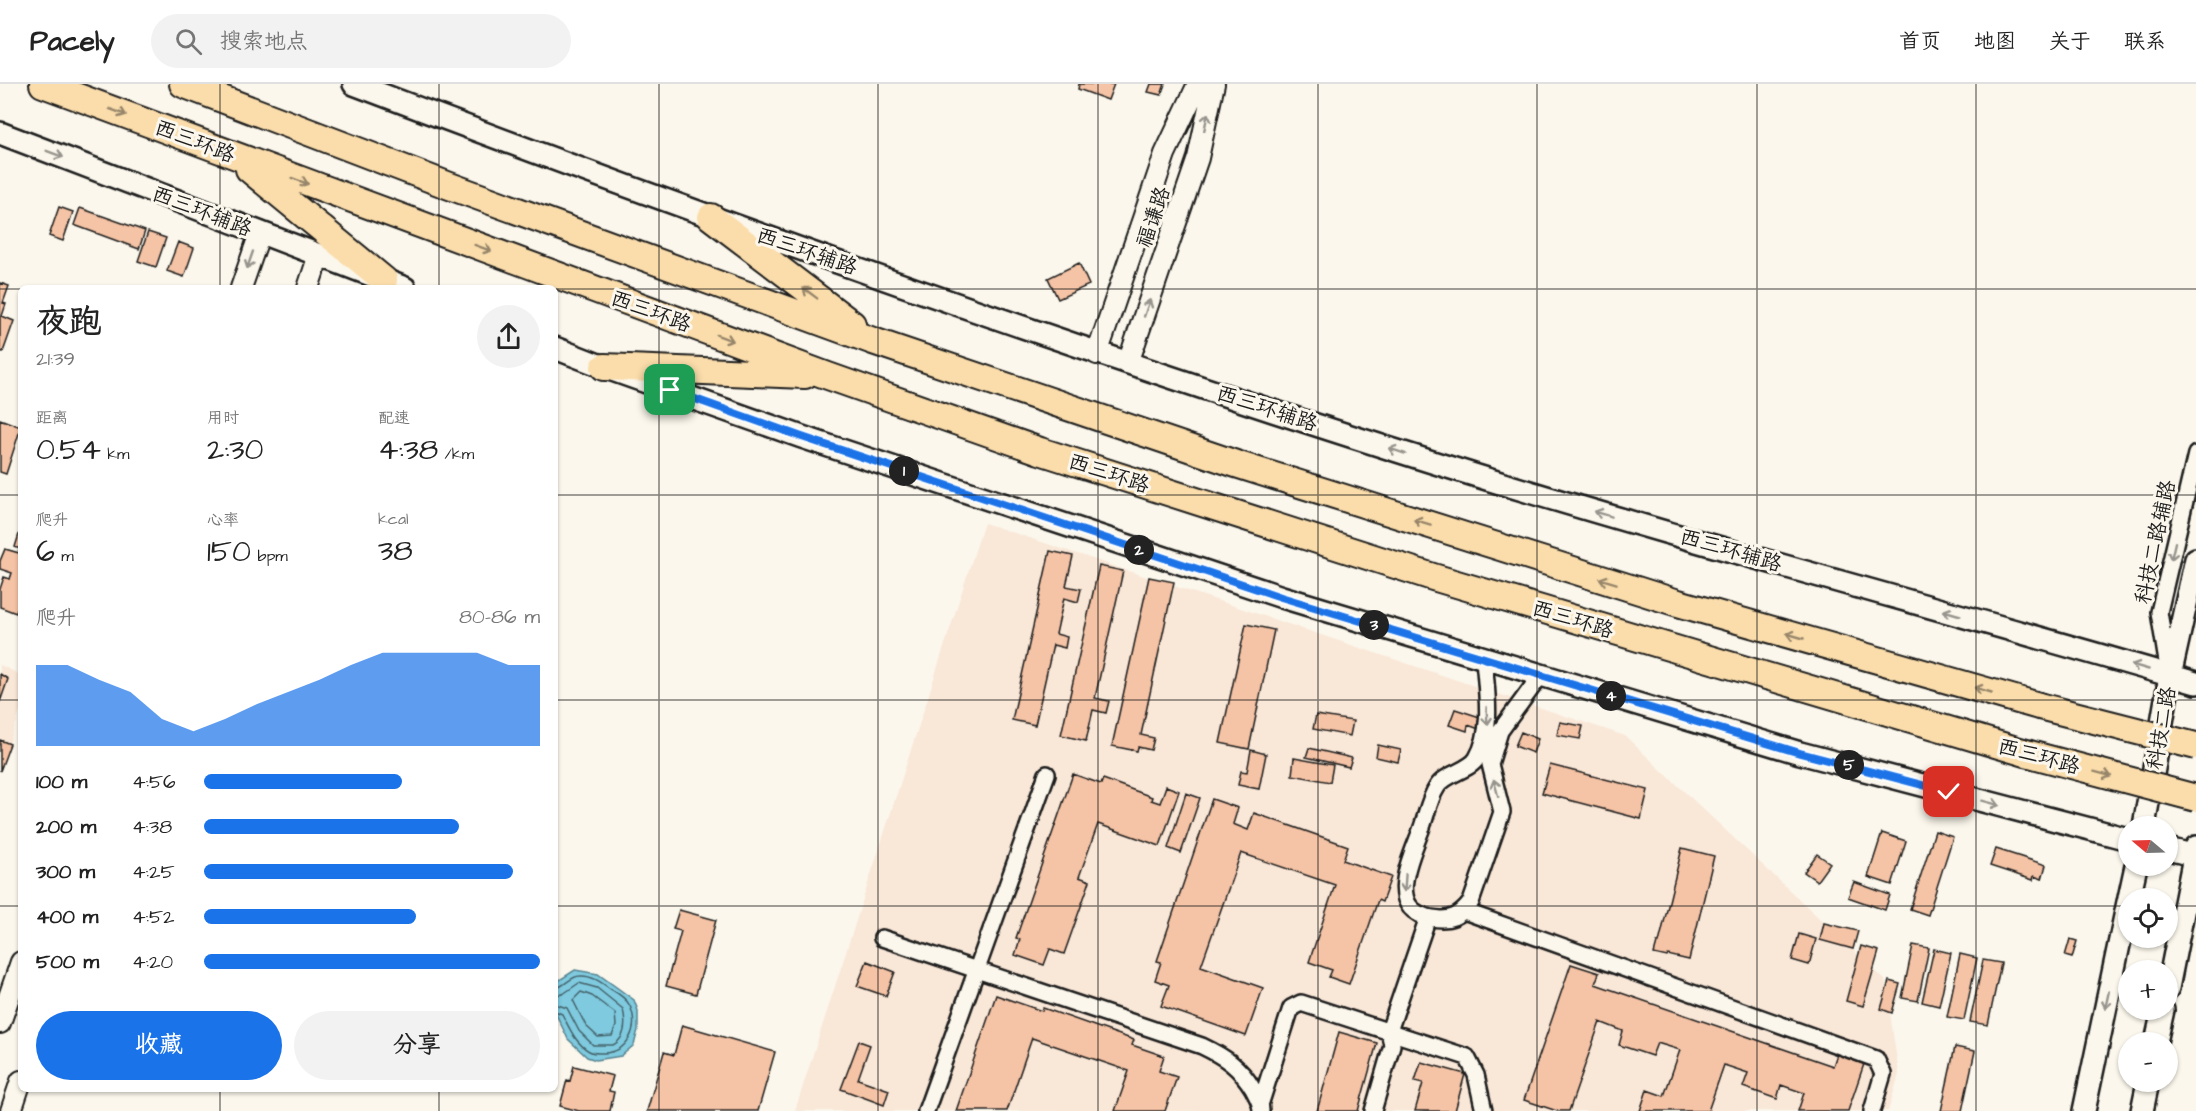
<!DOCTYPE html>
<html lang="zh">
<meta charset="utf-8">
<style>
:root{--surface:#fff;--page:#f2f2f2;--text:#222;--muted:#767676;--line:#e0e0e0;--accent:#1a73e8}
body{margin:0;font-family:"Architects Daughter","LXGW WenKai TC",sans-serif;background:var(--page);color:var(--text);height:100vh;display:flex;flex-direction:column;font-size:22px;white-space:nowrap}
*{box-sizing:border-box;margin:0}
p{font-size:20px;color:var(--muted)}
.icon{flex:none;width:33px;height:33px;fill:none;stroke:currentColor;stroke-width:2;stroke-linecap:round;stroke-linejoin:round}
.map{position:relative;flex:1;overflow:hidden}
.panel{position:absolute;left:18px;top:201px;width:540px;height:807px;display:flex;flex-direction:column;background:var(--surface);border-radius:9px;box-shadow:0 2px 4px #0004}
.panel>*{flex:none}
.needle{width:39px;rotate:289deg}
.buttons{position:absolute;left:2118px;top:732px;display:grid;gap:12px}
.buttons a{display:grid;place-items:center;width:60px;height:60px;border-radius:50%;background:var(--surface);box-shadow:0 2px 4px #0004;font-size:30px}
.pin{position:absolute;display:grid;place-items:center;width:51px;height:51px;color:#fff;margin:-26px;border-radius:12px;box-shadow:0 3px 9px #0006}
.km{position:absolute;width:30px;height:30px;margin:-15px;border-radius:50%;background:#222;color:#fff;font-size:16px;line-height:30px;text-align:center}
.round{display:grid;place-items:center;flex:none;width:63px;height:63px;border-radius:32px;background:var(--page)}
.summary{display:flex;align-items:center;justify-content:space-between;height:102px;padding:0 18px}
h1{font-size:33px;font-weight:600;line-height:45px}
.metrics{display:grid;grid-template-columns:repeat(3,1fr);gap:9px;height:102px;padding:6px 18px}
.metrics div{display:grid;align-content:center}
.metrics b{font-size:30px;font-weight:600}
.metrics small{font-size:16px;font-weight:400}
.metrics p{font-size:16px}
.chart{height:168px;padding:12px 18px}
.chart p{display:flex;justify-content:space-between}
.chart svg{width:100%;height:108px;margin-top:6px;fill:var(--accent);opacity:.7}
.action{display:flex;gap:12px;margin-top:auto;padding:12px 18px}
.action a{flex:1;height:69px;border-radius:36px;background:var(--accent);color:#fff;font-size:24px;font-weight:600;line-height:69px;text-align:center}
.action a+a{background:var(--page);color:var(--text)}
ul{padding:0 18px;list-style:none;font-size:20px}
li{display:grid;grid-template-columns:96px 72px 1fr;align-items:center;height:45px}
li i{height:15px;border-radius:8px;background:var(--accent)}
header{display:flex;align-items:center;gap:36px;box-sizing:border-box;height:84px;padding:0 30px;background:var(--surface);border-bottom:2px solid var(--line)}
header strong{font-size:28px}
nav{display:flex;gap:33px;margin-inline-start:auto;font-size:21px}
.search{width:420px;height:54px;background:var(--page);display:flex;align-items:center;gap:15px;box-sizing:border-box;padding:0 21px;border-radius:33px;color:var(--muted);font-size:22px}
.map>svg:first-child{display:block}
.built{fill:#f9e7d7}
.water{fill:#7fcadf;stroke:#578491;stroke-width:1.5}
.lines{fill:none;stroke-linecap:round;stroke-linejoin:round}
.shore{stroke:#44626a;stroke-width:1.5}
.building{fill:#f5c3a5;stroke:#1c1c1c;stroke-width:1.5}
.minor-casing{stroke:#1c1c1c;stroke-width:20}
.tertiary-casing{stroke:#1c1c1c;stroke-width:24}
.secondary-casing{stroke:#1c1c1c;stroke-width:26}
.trunk-casing{stroke:#1c1c1c;stroke-width:30}
.minor{stroke:#fbf7ec;stroke-width:15}
.tertiary{stroke:#fbf7ec;stroke-width:20}
.secondary{stroke:#fbf7ec;stroke-width:21}
.trunk{stroke:#fbddab;stroke-width:26}
.trunk-bridge-casing{stroke:#1c1c1c;stroke-width:30;stroke-linecap:butt}
.trunk-bridge{stroke:#fbddab;stroke-width:26}
.oneway{stroke:#97866b}
.oneway2{stroke:#97948e}
.route-casing{stroke:#fff;stroke-width:12}
.route{stroke:#1a73e8;stroke-width:8}
.grid{fill:none;stroke:#1c1c1c;stroke-width:1.5;stroke-opacity:0.55}
.labels{text-anchor:middle;stroke-width:6;stroke-linejoin:round;paint-order:stroke}
.street-label{font-size:21px;fill:#1c1c1c;stroke:#fbf7ec}
</style>
<header>
<strong>Pacely</strong>
<div class="search"><svg class="icon" aria-label="search" viewBox="0 0 24 24"><circle cx="10" cy="10" r="6"/><path d="M15 15l6 6"/></svg>搜索地点</div>
<nav><a>首页</a><a>地图</a><a>关于</a><a>联系</a></nav>
</header>
<div class="map">
<svg width="2196" height="1027" viewBox="0 0 2196 1027">
<rect width="100%" height="100%" fill="#fbf7ec"/>
<filter id="ink" filterUnits="userSpaceOnUse"><feTurbulence type="fractalNoise" baseFrequency=".0167" numOctaves="2"/><feDisplacementMap in="SourceGraphic" scale="12" xChannelSelector="R" yChannelSelector="G"/><feConvolveMatrix kernelMatrix="1 2 1 2 8 2 1 2 1" color-interpolation-filters="sRGB"/></filter>
<g filter="url(#ink)">
<path class="built" d="M984,439l641,213 260,244 14,94 -11,37h-1093z
M0,581l21,10v34l-21,61z"/>
<path class="water" d="M575,886l23,4 36,26 4,11v19l-4,15 -13,11 -25,4 -9,-3 -19,-18 -13,-27v-29z"/>
<g class="lines">
<path class="shore" d="M555,904c10,-1 15,-12 25,-12 11,-1 21,6 29,12 7,4 18,11 21,18 10,23 -3,47 -27,47 -5,0 -9,1 -14,-2 -14,-8 -20,-24 -27,-37l-7,-3
M581,908l11,4 23,17 1,13 -4,10 -14,1 -12,-11 -13,-26z
M555,911l8,-1 16,-11 18,5 26,21c3,13 3,29 -10,36h-20l-14,-14 -12,-23 -12,-4"/>
</g>
<path class="building" d="M1079,0h35l-6,16 -30,-11z
M1151,0h14l-4,11 -13,-3z
M59,123l14,5 -10,29 -14,-5z
M80,124l65,23 -6,18 -65,-24z
M148,148l18,6 -10,29 -18,-6z
M178,158l16,6 -10,29 -17,-6z
M1079,179l10,22 -31,14 -10,-21z
M0,199l9,3 -6,17 3,1 -4,12 12,5 -11,31 -3,-1z
M0,335l21,8 -15,47 -6,-2z
M21,444v70l-5,15 -16,-6v-18l4,-12 6,2 2,-6 -12,-4v-8l5,-12 14,4 1,-4 -5,-2z
M1050,467l23,5 -7,30 15,3 -3,13 -14,-4 -8,36 11,3 -2,11 -12,-3 -18,80 -23,-5z
M1099,482l24,5 -28,127 14,3 -3,12 -13,-3 -7,31 -25,-6z
M1149,493l25,5 -33,153 13,3 -3,12 -13,-3 -1,4 -25,-5z
M1246,540l28,6 -25,119 -29,-6z
M0,590l8,5 -8,23z
M1455,625l28,9 -4,11 -11,-4 -1,6 -18,-6z
M1316,631l37,6 -3,15 -37,-7z
M1560,638l23,4 -3,13 -23,-4z
M1521,648l17,7 -5,14 -18,-7z
M0,656l10,4 -10,27z
M1378,661l23,5 -3,12 -22,-5z
M1309,664l43,10 -3,9 -43,-10z
M1251,666l15,4 -7,35 -21,-4 3,-14 6,1z
M1294,674l39,7 -3,17 -38,-7z
M1550,681l98,25 -7,29 -99,-26z
M1073,690l28,10 2,-5 49,18 -1,3 9,3 6,-17 13,5 -19,55 -62,-22 -19,53 11,4 -26,73 -14,-5 -6,16 -29,-10 5,-16 -4,-1z
M1186,709l14,5 -19,55 -13,-5z
M1212,715l26,9 -5,16 15,6 6,-17 94,33 -5,14 48,17 -9,25 -4,-2 -29,84 -20,-7 3,-7 -23,-8 26,-77 -94,-32 -40,113 62,22 -17,48 -85,-30 8,-21 -14,-5 6,-18 -4,-1z
M1935,747l18,6 -25,78 -18,-6z
M1882,749l24,8 -14,44 -24,-8z
M1682,764l32,8 -25,104 -21,-5 -1,2 -13,-3 3,-11h2z
M1996,765l50,16 -4,14 -8,-3 -1,4 -43,-14z
M1817,770l13,9 -13,18 -13,-9z
M1854,798l36,13 -5,15 -37,-13z
M679,826l37,10 -20,74 -30,-8 15,-55 -8,-2z
M1824,839l34,8 -5,18 -33,-9z
M1799,850l17,5 -7,26 -17,-5z
M2070,855l7,2 -5,17 -7,-2z
M1913,861l16,3 -11,53 -16,-3z
M1861,862l18,5 -16,55 -17,-5z
M1934,865l17,4 -12,53 -17,-4z
M1960,870l17,4 -13,62 -17,-3z
M1983,876l18,3 -13,62 -18,-3z
M867,877l28,11 -9,24 -29,-10z
M1571,880l28,9 -4,11 238,82 4,-12 27,10 -16,47h-50l6,-18 -23,-8 -4,14 -34,-12 5,-14 -24,-8 -16,46h-68l7,-21 17,6 16,-46 -23,-7 -5,13 -33,-11 4,-14 -23,-9 -31,89h-12l-33,-11z
M1889,897l11,3 -8,29 -11,-4z
M996,911l46,16 1,-3 91,32 -2,5 32,11 -5,15 18,6 -12,34h-50l14,-40 -97,-33 -25,73h-51z
M682,941l93,27 -17,59h-111l17,-59 10,3z
M1339,948l38,11 -19,68h-41z
M859,957l11,4 -12,34 31,11 -5,15 -43,-16z
M1955,963l20,4 -13,60h-21z
M1421,978l44,12 -10,37h-40l8,-28 -8,-2z
M574,982l39,10 -4,15 5,1 -4,19h-31l-19,-5 7,-26 3,1z"/>
<g class="lines">
<defs>
<path id="minor" d="M1484,574c2,32 10,70 -7,100 -7,13 -32,15 -40,29 -8,12 -11,30 -16,43 -10,28 -37,80 11,88 18,3 28,-1 39,-16l31,-90 -12,-48 10,-33 41,-56
M2168,584l-9,-56 37,-158
M1464,827l412,148 7,15 -11,37
M882,854l320,108c23,11 38,21 51,43 4,8 8,13 8,22
M1261,1018l30,-94 10,-5 166,54 9,18 8,36
M926,1027l121,-337
M1373,1027l19,-66 -3,-14 39,-114"/>
<path id="tertiary" d="M241,204l19,-55
M308,204l11,-33
M1097,270l68,-200 33,-70
M1128,279l70,-205 16,-74
M0,939l21,-61
M11,1027l10,-30"/>
<path id="secondary" d="M354,0c355,135 712,263 1075,377 254,80 512,147 767,222
M0,49l405,155
M555,264l49,19 198,70 480,160 518,156 328,86
M2144,742l26,-150 26,-117
M2168,765l28,7
M2129,814l7,-32
M2168,904l28,-141
M2156,958l7,-32
M2084,1027l44,-209
M2142,1027l6,-29"/>
<path id="trunk" d="M43,0l785,292 212,75 393,126 593,176
M183,0l264,101 426,156 363,123 442,139 361,103
M249,85l135,111
M711,133l141,107
M604,283l201,8"/>
</defs>
<use href="#minor" class="minor-casing"/>
<use href="#tertiary" class="tertiary-casing"/>
<use href="#secondary" class="secondary-casing"/>
<use href="#trunk" class="trunk-casing"/>
<use href="#minor" class="minor"/>
<use href="#tertiary" class="tertiary"/>
<use href="#secondary" class="secondary"/>
<use href="#trunk" class="trunk"/>
<defs>
<path id="trunk-bridge" d="M2039,622l157,40
M2026,669l170,45"/>
</defs>
<use href="#trunk-bridge" class="trunk-bridge-casing"/>
<use href="#trunk-bridge" class="trunk-bridge"/>
</g>
<defs><path id="oneway-shaft" d="M-6 0H5M1.5-3L5.5 0L1.5 3" fill="none" stroke-width="1.6" stroke-linecap="round" stroke-linejoin="round" transform="scale(1.5)"/></defs>
<g class="oneway">
<use href="#oneway-shaft" transform="translate(118 28) rotate(21)"/>
<use href="#oneway-shaft" transform="translate(300 97) rotate(20)"/>
<use href="#oneway-shaft" transform="translate(483 164) rotate(20)"/>
<use href="#oneway-shaft" transform="translate(810 209) rotate(-143)"/>
<use href="#oneway-shaft" transform="translate(725 254) rotate(20)"/>
<use href="#oneway-shaft" transform="translate(1422 438) rotate(-163)"/>
<use href="#oneway-shaft" transform="translate(1608 497) rotate(-163)"/>
<use href="#oneway-shaft" transform="translate(1795 552) rotate(-164)"/>
<use href="#oneway-shaft" transform="translate(1983 606) rotate(-164)"/>
<use href="#oneway-shaft" transform="translate(2103 690) rotate(15)"/>
</g>
<g class="oneway2">
<use href="#oneway-shaft" transform="translate(1206 38) rotate(-78)"/>
<use href="#oneway-shaft" transform="translate(55 70) rotate(21)"/>
<use href="#oneway-shaft" transform="translate(250 176) rotate(109)"/>
<use href="#oneway-shaft" transform="translate(1147 224) rotate(-71)"/>
<use href="#oneway-shaft" transform="translate(1397 367) rotate(-162)"/>
<use href="#oneway-shaft" transform="translate(1603 430) rotate(-163)"/>
<use href="#oneway-shaft" transform="translate(2173 467) rotate(103)"/>
<use href="#oneway-shaft" transform="translate(1952 529) rotate(-164)"/>
<use href="#oneway-shaft" transform="translate(2140 583) rotate(-164)"/>
<use href="#oneway-shaft" transform="translate(1487 632) rotate(87)"/>
<use href="#oneway-shaft" transform="translate(1496 704) rotate(-105)"/>
<use href="#oneway-shaft" transform="translate(1991 719) rotate(15)"/>
<use href="#oneway-shaft" transform="translate(1405 799) rotate(94)"/>
<use href="#oneway-shaft" transform="translate(2107 916) rotate(102)"/>
</g>
</g>
<g class="lines" filter="url(#ink)">
<defs>
<path id="route" d="M670,306l132,47 479,160 519,156 149,39"/>
</defs>
<use href="#route" class="route-casing"/>
<use href="#route" class="route"/>
</g>
<path class="grid" d="M220,0v204M439,0v204M659,0v1027M878,0v1027M1098,0v1027M1318,0v1027M1537,0v1027M1757,0v1027M1976,0v1027M0,205h21M555,205h1641M0,411h21M555,411h1641M0,616h21M555,616h1641M0,822h21M555,822h1573M2168,822h28M220,1005v22M439,1005v22"/>
<g class="labels">
<g class="street-label">
<text transform="translate(195 57) rotate(21)" y="7">西三环路</text>
<text transform="translate(202 127) rotate(21)" y="7">西三环辅路</text>
<text transform="translate(1153 133) rotate(-71)" y="7">福谦路</text>
<text transform="translate(807 167) rotate(19)" y="7">西三环辅路</text>
<text transform="translate(651 227) rotate(20)" y="7">西三环路</text>
<text transform="translate(1267 324) rotate(18)" y="7">西三环辅路</text>
<text transform="translate(1109 389) rotate(18)" y="7">西三环路</text>
<text transform="translate(2155 458) rotate(-78)" y="7">科技二路辅路</text>
<text transform="translate(1731 466) rotate(16)" y="7">西三环辅路</text>
<text transform="translate(1573 535) rotate(17)" y="7">西三环路</text>
<text transform="translate(2161 644) rotate(-80)" y="7">科技二路</text>
<text transform="translate(2039 672) rotate(15)" y="7">西三环路</text>
</g>
</g>
</svg>
<div class="buttons">
<a><svg class="needle" viewBox="-14 -14 28 28"><path d="M0-13l5 13h-10z" fill="#e53935"/><path d="M0 13l5-13h-10z" fill="#767676"/></svg></a>
<a><svg class="icon" aria-label="locate" viewBox="0 0 24 24"><circle cx="12" cy="12" r="6"/><path d="M12 2v4M12 18v4M2 12h4M18 12h4"/></svg></a>
<a>+</a>
<a>−</a>
</div>
<div class="pin" style="left:670px;top:306px;background:#1e9e55"><svg class="icon" aria-label="arrive" viewBox="0 0 24 24"><path d="M6 21V4h12l-3 4 3 4H6"/></svg></div>
<div class="pin" style="left:1949px;top:708px;background:#d93025"><svg class="icon" aria-label="check" viewBox="0 0 24 24"><path d="M5 12l5 5 9-10"/></svg></div>
<b class="km" style="left:904px;top:387px">1</b>
<b class="km" style="left:1139px;top:466px">2</b>
<b class="km" style="left:1374px;top:541px">3</b>
<b class="km" style="left:1611px;top:612px">4</b>
<b class="km" style="left:1849px;top:681px">5</b>
<section class="panel">
<div class="summary"><div><h1>夜跑</h1><p>21:39</p></div><a class="round"><svg class="icon" aria-label="share" viewBox="0 0 24 24"><path d="M12 15V3M7 8l5-5 5 5M5 13v7h14v-7"/></svg></a></div>
<div class="metrics">
<div><p>距离</p><b>0.54<small> km</small></b></div>
<div><p>用时</p><b>2:30</b></div>
<div><p>配速</p><b>4:38<small> /km</small></b></div>
</div>
<div class="metrics">
<div><p>爬升</p><b>6<small> m</small></b></div>
<div><p>心率</p><b>150<small> bpm</small></b></div>
<div><p>kcal</p><b>38</b></div>
</div>
<div class="chart"><p><span>爬升</span>80–86 m</p>
<svg viewBox="0 0 160 44" preserveAspectRatio="none"><path d="M0 44V11L10 11L20 17L30 22L40 33L50 38L60 33L70 27L80 22L90 17L100 11L110 6L120 6L130 6L140 6L150 11L160 11V44z"/></svg>
</div>
<ul>
<li><b>100 m</b>4:56<i style="width:59%"></i></li>
<li><b>200 m</b>4:38<i style="width:76%"></i></li>
<li><b>300 m</b>4:25<i style="width:92%"></i></li>
<li><b>400 m</b>4:52<i style="width:63%"></i></li>
<li><b>500 m</b>4:20<i style="width:100%"></i></li>
</ul>
<div class="action"><a>收藏</a><a>分享</a></div>
</section>
</div>
